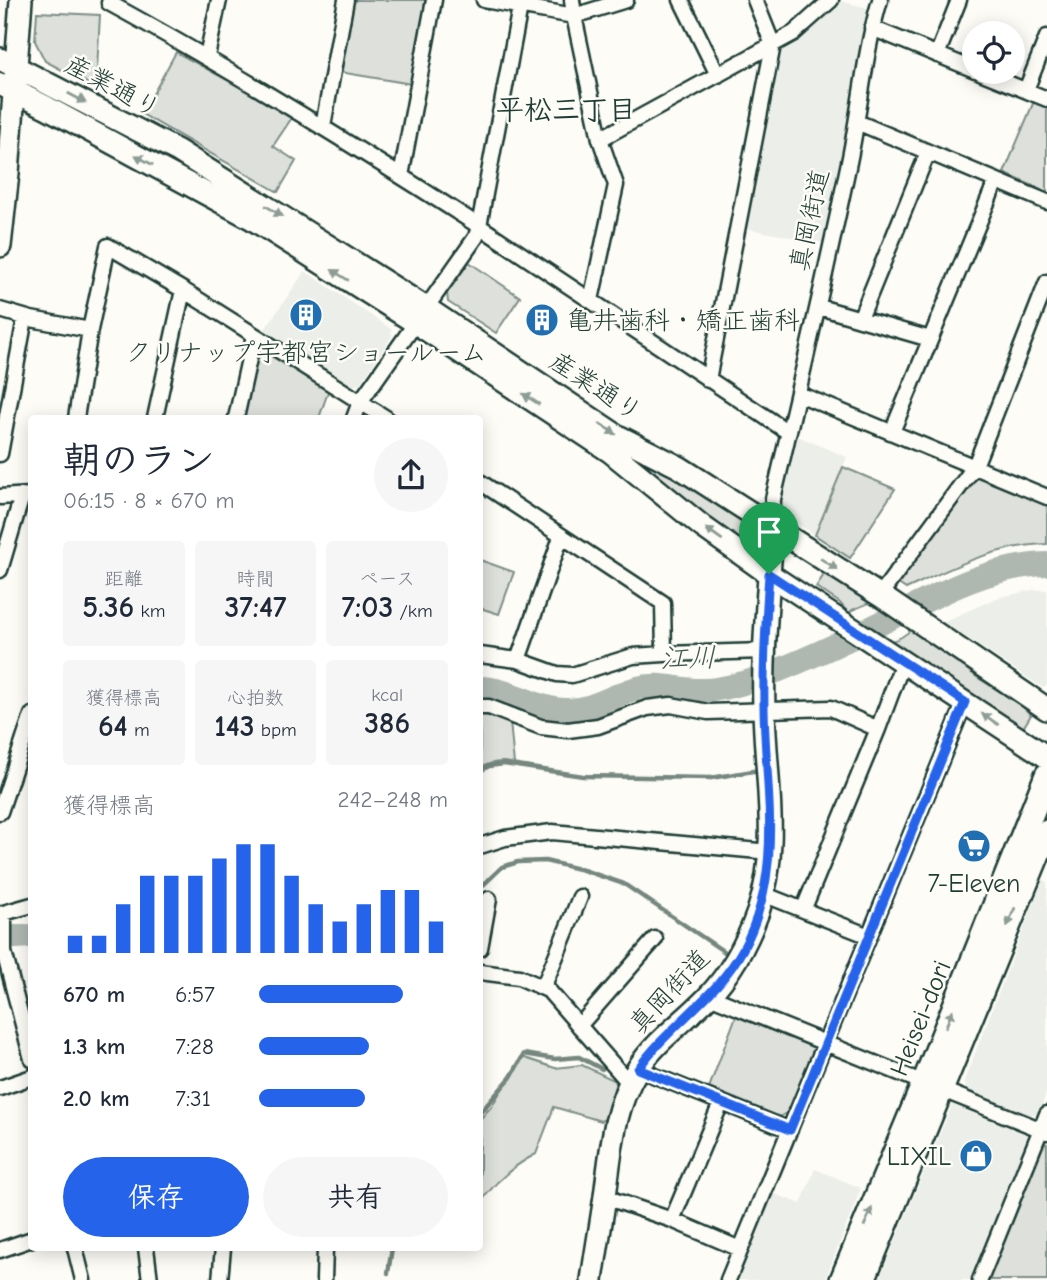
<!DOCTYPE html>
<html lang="ja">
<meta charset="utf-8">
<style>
:root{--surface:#fff;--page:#f6f6f7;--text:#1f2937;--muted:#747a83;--accent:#2563eb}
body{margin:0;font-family:"Comic Neue","Klee One",sans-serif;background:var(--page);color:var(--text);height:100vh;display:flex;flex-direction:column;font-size:26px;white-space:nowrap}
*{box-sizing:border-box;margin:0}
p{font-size:23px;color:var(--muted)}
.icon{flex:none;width:38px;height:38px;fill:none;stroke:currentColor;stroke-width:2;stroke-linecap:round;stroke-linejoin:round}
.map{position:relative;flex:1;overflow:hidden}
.details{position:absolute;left:28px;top:415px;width:455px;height:836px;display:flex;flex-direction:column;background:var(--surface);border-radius:7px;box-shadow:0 4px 18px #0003}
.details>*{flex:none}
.buttons{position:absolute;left:962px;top:21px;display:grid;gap:14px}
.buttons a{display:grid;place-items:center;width:63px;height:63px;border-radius:50%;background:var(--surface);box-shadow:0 4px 18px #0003;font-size:35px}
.pin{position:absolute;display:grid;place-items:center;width:60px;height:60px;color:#fff;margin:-72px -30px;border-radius:50% 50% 50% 0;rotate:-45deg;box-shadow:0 0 7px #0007}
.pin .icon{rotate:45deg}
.round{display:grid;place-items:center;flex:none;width:74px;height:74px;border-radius:37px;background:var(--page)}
.overview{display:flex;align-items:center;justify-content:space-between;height:119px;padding:0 35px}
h1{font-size:38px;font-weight:700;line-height:52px}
.figures{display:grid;grid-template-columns:repeat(3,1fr);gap:10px;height:119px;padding:7px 35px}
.figures div{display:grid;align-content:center;border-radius:7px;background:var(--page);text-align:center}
.figures b{font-size:30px;font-weight:700}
.figures small{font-size:19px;font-weight:400}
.figures p{font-size:19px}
.chart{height:196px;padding:14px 35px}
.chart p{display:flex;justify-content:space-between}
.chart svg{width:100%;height:126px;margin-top:7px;stroke:var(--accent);stroke-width:6}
.primary-button{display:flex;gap:14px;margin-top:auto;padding:14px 35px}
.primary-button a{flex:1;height:80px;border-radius:42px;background:var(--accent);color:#fff;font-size:28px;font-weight:700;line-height:80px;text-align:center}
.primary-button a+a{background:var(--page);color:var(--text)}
ul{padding:0 35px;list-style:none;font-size:23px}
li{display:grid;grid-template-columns:112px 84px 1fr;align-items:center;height:52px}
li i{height:18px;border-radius:9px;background:var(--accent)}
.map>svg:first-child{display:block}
.built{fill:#eceee9}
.green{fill:#dde0db;stroke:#7e8e88;stroke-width:2}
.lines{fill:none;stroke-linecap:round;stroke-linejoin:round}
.stream{stroke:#75877f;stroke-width:4.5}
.river{stroke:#aeb8b1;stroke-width:24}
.street-casing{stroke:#1f3d34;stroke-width:19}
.secondary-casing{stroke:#1f3d34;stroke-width:26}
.primary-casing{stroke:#1f3d34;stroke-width:28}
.street{stroke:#fdfcf7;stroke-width:14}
.secondary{stroke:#fdfcf7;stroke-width:21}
.primary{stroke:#fdfcf7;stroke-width:23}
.oneway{fill:#8e9c96}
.route-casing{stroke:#fff;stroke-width:14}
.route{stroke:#2563eb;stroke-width:9}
.labels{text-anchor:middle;stroke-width:5;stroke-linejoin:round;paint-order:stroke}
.street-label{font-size:26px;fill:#1f3d34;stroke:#fdfcf7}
.poi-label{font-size:26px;fill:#1f3d34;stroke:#fdfcf7}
.neighbourhood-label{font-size:28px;font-weight:bold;fill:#1f3d34;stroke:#fdfcf7}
.water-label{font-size:28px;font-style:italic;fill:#435c53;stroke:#fdfcf7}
</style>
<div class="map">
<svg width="1047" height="1280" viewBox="0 0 1047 1280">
<rect width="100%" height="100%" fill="#fdfcf7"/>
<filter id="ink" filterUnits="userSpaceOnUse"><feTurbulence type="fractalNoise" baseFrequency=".0143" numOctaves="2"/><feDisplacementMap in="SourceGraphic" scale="14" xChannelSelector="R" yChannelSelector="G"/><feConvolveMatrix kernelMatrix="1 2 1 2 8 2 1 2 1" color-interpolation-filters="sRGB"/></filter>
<g filter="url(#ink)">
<path class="built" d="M840,1l28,7 -13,87 -31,148 -81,-15 36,-174 4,-9 16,-7z
M305,271l86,58 1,7 -32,48 -9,2 -88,-54z
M795,435l52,22 -32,78 -34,-22 -2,-9z
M1033,590h14v96l-4,2 -100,-66 54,-24z
M1043,880l4,2v209l-8,22 -10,2 -62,-24 -3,-10z
M952,1105l76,30 -58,145h-91z
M815,1169l46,19 -36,92h-90l35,-88 31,12z"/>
<path class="green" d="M351,0h74l2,3 -15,81 -73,-12z
M37,12l63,3 -4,73 -51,-27 -10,-20z
M176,52l117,64 -20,30 23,15 -18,31 -136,-78z
M1034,101l13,4v87l-43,-19z
M469,262l51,35 -24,36 -48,-31 -1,-9z
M447,328l297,195 5,8 -3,7 -10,2z
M265,350l64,39 -10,29h-79l15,-63z
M843,467l52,22 -45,69 -35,-23z
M983,475l64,27v42c-51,1 -96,24 -141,45l-9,-6 75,-104z
M480,560l34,12 -15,42 -19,-6z
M827,570l47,31 -22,9 -3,4 -9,-11 -24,-16z
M913,627l65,51 42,26 11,11 -8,13 -136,-87c10,0 20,-6 26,-14z
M480,714l30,7 4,43c-13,-4 -23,-2 -34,4z
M736,1016l79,32 -25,64 -11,5 -70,-29z
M522,1057l33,11 27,-3 34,16 -9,37 -6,3 -47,-14 -18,47c-23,12 -42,28 -56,50v-85l11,-12z
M1041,1142l6,2v136h-62z"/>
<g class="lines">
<path class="stream" d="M480,771l9,-5 15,-2 79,12 128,2 48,-8
M480,888l22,-21 16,-5 27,-1 38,9 41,14 105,71
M480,1113l31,-36 13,-23 31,5 24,-2 23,12
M388,1273l4,-25"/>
<path class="river" d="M480,688c30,0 56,22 86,22 26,1 47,-15 71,-22 22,-6 41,2 63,2 16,1 32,-4 47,-8 50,-17 99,-41 146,-65 49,-25 97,-51 154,-53
M0,938l32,-2"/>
<defs>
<path id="street" d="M110,0l-1,3c127,69 249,145 370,223l-3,11 -116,165 -6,16
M484,0l90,16 -2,-16
M681,0l37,75
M520,7l-41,219 309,206
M872,28l103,42
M937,55l22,-55
M207,56l12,-56
M980,72l67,27
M1026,90l21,-53
M857,122l190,80
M323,126l23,-126
M600,139l194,-106 37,-33
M401,176l33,-176
M591,300l25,-115 -16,-46 -26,-123 52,-16
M819,307l111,32
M0,310l31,9 59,11 18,-84 75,44 203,128
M860,319l68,-167
M708,380l65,-335 -18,-45
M799,394l248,103
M76,418l14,-88
M155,418l28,-128
M236,418l18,-82
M892,432l104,-251
M0,454l25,-136
M480,482l183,121 1,51 100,-3
M0,497l30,-2
M772,528l1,-29c26,-110 52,-221 75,-332 12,-55 16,-113 32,-167
M0,570l22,-74
M880,595l95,-129 72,-184
M480,655l38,5 39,14 15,1 61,-19 31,-2
M518,660l43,-123
M480,707h9l52,20 27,3 30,-4 49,-18 24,-3 37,7 123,-4 47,21
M0,812l32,-97
M480,846l25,-8 47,-6 218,20
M763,894l106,42
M804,908l74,-179 25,-67
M0,914l32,-9
M4,914v38l28,107
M480,948l9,-49
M480,972l39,5 29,13 82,94
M543,988l37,-91
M709,996l215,87
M579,1026l76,-87
M638,1069l152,61
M0,1088l32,-11
M940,1089l107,43
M605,1197l67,23 68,29
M672,1220l49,-117
M75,1248l8,32
M146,1248l4,32
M0,1250l32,-11
M220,1280l3,-32
M324,1280l1,-32
M728,1280l237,-578
M980,1280l67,-166"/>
<path id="secondary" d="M0,59l178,92 248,157 190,127 63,32 208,133 160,109
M0,84l46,23 205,111 165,105 195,129 92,75 66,47 278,183
M0,246l8,-73 13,-173
M592,1280c4,-28 9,-56 13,-84 6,-44 8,-87 32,-126 18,-29 47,-48 70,-72 23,-24 40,-55 51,-86 23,-66 7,-136 6,-204 -2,-60 5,-120 8,-180"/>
<path id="primary" d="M842,1280l82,-197 123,-308
M863,1280l184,-448"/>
</defs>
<use href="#street" class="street-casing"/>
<use href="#secondary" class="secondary-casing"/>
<use href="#primary" class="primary-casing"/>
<use href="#street" class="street"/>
<use href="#secondary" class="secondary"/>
<use href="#primary" class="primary"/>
</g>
<defs><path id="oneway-solid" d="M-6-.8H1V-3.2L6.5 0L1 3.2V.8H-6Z" transform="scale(1.75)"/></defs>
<g class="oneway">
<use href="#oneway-solid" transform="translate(77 98) rotate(28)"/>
<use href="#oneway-solid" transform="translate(144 160) rotate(-151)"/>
<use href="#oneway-solid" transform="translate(274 211) rotate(32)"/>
<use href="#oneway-solid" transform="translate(340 275) rotate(-148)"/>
<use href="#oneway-solid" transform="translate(531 399) rotate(-147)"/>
<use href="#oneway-solid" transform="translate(608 429) rotate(33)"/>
<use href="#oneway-solid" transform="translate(714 534) rotate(-145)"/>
<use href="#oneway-solid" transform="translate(829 564) rotate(32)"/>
<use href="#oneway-solid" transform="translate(990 719) rotate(-146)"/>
<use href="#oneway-solid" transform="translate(1011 917) rotate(113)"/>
<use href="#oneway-solid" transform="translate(949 1019) rotate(-68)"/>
<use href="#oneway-solid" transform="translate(868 1217) rotate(-67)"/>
</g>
</g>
<g class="lines" filter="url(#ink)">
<defs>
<path id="route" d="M769,574l196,128 -175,428 -152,-61c31,-44 79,-72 105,-120 42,-79 22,-158 21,-242 -1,-45 2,-89 5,-133z"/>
</defs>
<use href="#route" class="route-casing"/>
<use href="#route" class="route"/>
</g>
<defs>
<symbol id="building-disc" viewBox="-11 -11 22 22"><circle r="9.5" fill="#1f6fb2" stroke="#fdfcf7"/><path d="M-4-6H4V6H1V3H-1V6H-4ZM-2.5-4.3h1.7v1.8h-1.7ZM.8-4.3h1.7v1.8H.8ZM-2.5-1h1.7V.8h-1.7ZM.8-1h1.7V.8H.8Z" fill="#fff"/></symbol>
<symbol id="supermarket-disc" viewBox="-11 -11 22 22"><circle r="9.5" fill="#1f6fb2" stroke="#fdfcf7"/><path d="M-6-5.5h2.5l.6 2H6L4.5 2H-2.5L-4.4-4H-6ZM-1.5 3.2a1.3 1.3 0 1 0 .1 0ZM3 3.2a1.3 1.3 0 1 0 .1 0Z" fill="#fff"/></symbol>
<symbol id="shop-disc" viewBox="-11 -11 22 22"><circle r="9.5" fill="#1f6fb2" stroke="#fdfcf7"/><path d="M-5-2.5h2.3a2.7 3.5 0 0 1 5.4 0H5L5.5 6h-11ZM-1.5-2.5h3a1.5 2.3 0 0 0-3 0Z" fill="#fff"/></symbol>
</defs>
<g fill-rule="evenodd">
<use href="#building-disc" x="287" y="296" width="38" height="38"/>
<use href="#building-disc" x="523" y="301" width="38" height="38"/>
<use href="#supermarket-disc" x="955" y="827" width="38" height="38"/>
<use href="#shop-disc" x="957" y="1137" width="38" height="38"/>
</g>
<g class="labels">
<g class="street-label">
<text transform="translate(113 86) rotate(28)" y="9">産業通り</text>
<text transform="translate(809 220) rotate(-78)" y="9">真岡街道</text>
<text transform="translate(596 386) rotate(33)" y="9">産業通り</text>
<text transform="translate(669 991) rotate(-47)" y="9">真岡街道</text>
<text transform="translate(920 1018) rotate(-68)" y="9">Heisei-dori</text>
</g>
<g class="poi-label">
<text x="566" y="329" text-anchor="start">亀井歯科・矯正歯科</text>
<text x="306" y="361">クリナップ宇都宮ショールーム</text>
<text x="974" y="892">7-Eleven</text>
<text x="951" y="1165" text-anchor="end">LIXIL</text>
</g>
<g class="neighbourhood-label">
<text x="566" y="119">平松三丁目</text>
</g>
<g class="water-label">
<text transform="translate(688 657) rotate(-1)" y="10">江川</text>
</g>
</g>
</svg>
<div class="buttons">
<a><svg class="icon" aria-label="locate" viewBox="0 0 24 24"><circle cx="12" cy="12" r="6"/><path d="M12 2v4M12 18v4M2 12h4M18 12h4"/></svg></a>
</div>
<div class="pin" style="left:769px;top:574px;background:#1e9e55"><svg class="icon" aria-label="arrive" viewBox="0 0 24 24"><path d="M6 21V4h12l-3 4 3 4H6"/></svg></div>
<section class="details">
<div class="overview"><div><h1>朝のラン</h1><p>06:15 · 8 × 670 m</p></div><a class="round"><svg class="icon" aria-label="share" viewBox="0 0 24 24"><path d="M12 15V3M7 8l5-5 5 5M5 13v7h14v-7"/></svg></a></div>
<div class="figures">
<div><p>距離</p><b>5.36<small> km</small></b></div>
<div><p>時間</p><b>37:47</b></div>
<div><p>ペース</p><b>7:03<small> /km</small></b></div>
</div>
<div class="figures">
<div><p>獲得標高</p><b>64<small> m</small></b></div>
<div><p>心拍数</p><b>143<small> bpm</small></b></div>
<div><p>kcal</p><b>386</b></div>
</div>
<div class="chart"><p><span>獲得標高</span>242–248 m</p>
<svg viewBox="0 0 160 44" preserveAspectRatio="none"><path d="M5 44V38M15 44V38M25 44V27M35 44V17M45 44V17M55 44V17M65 44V11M75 44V6M85 44V6M95 44V17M105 44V27M115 44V33M125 44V27M135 44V22M145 44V22M155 44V33"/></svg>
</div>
<ul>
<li><b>670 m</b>6:57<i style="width:76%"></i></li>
<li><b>1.3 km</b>7:28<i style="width:58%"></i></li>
<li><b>2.0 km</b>7:31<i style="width:56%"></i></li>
</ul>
<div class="primary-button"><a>保存</a><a>共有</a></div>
</section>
</div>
